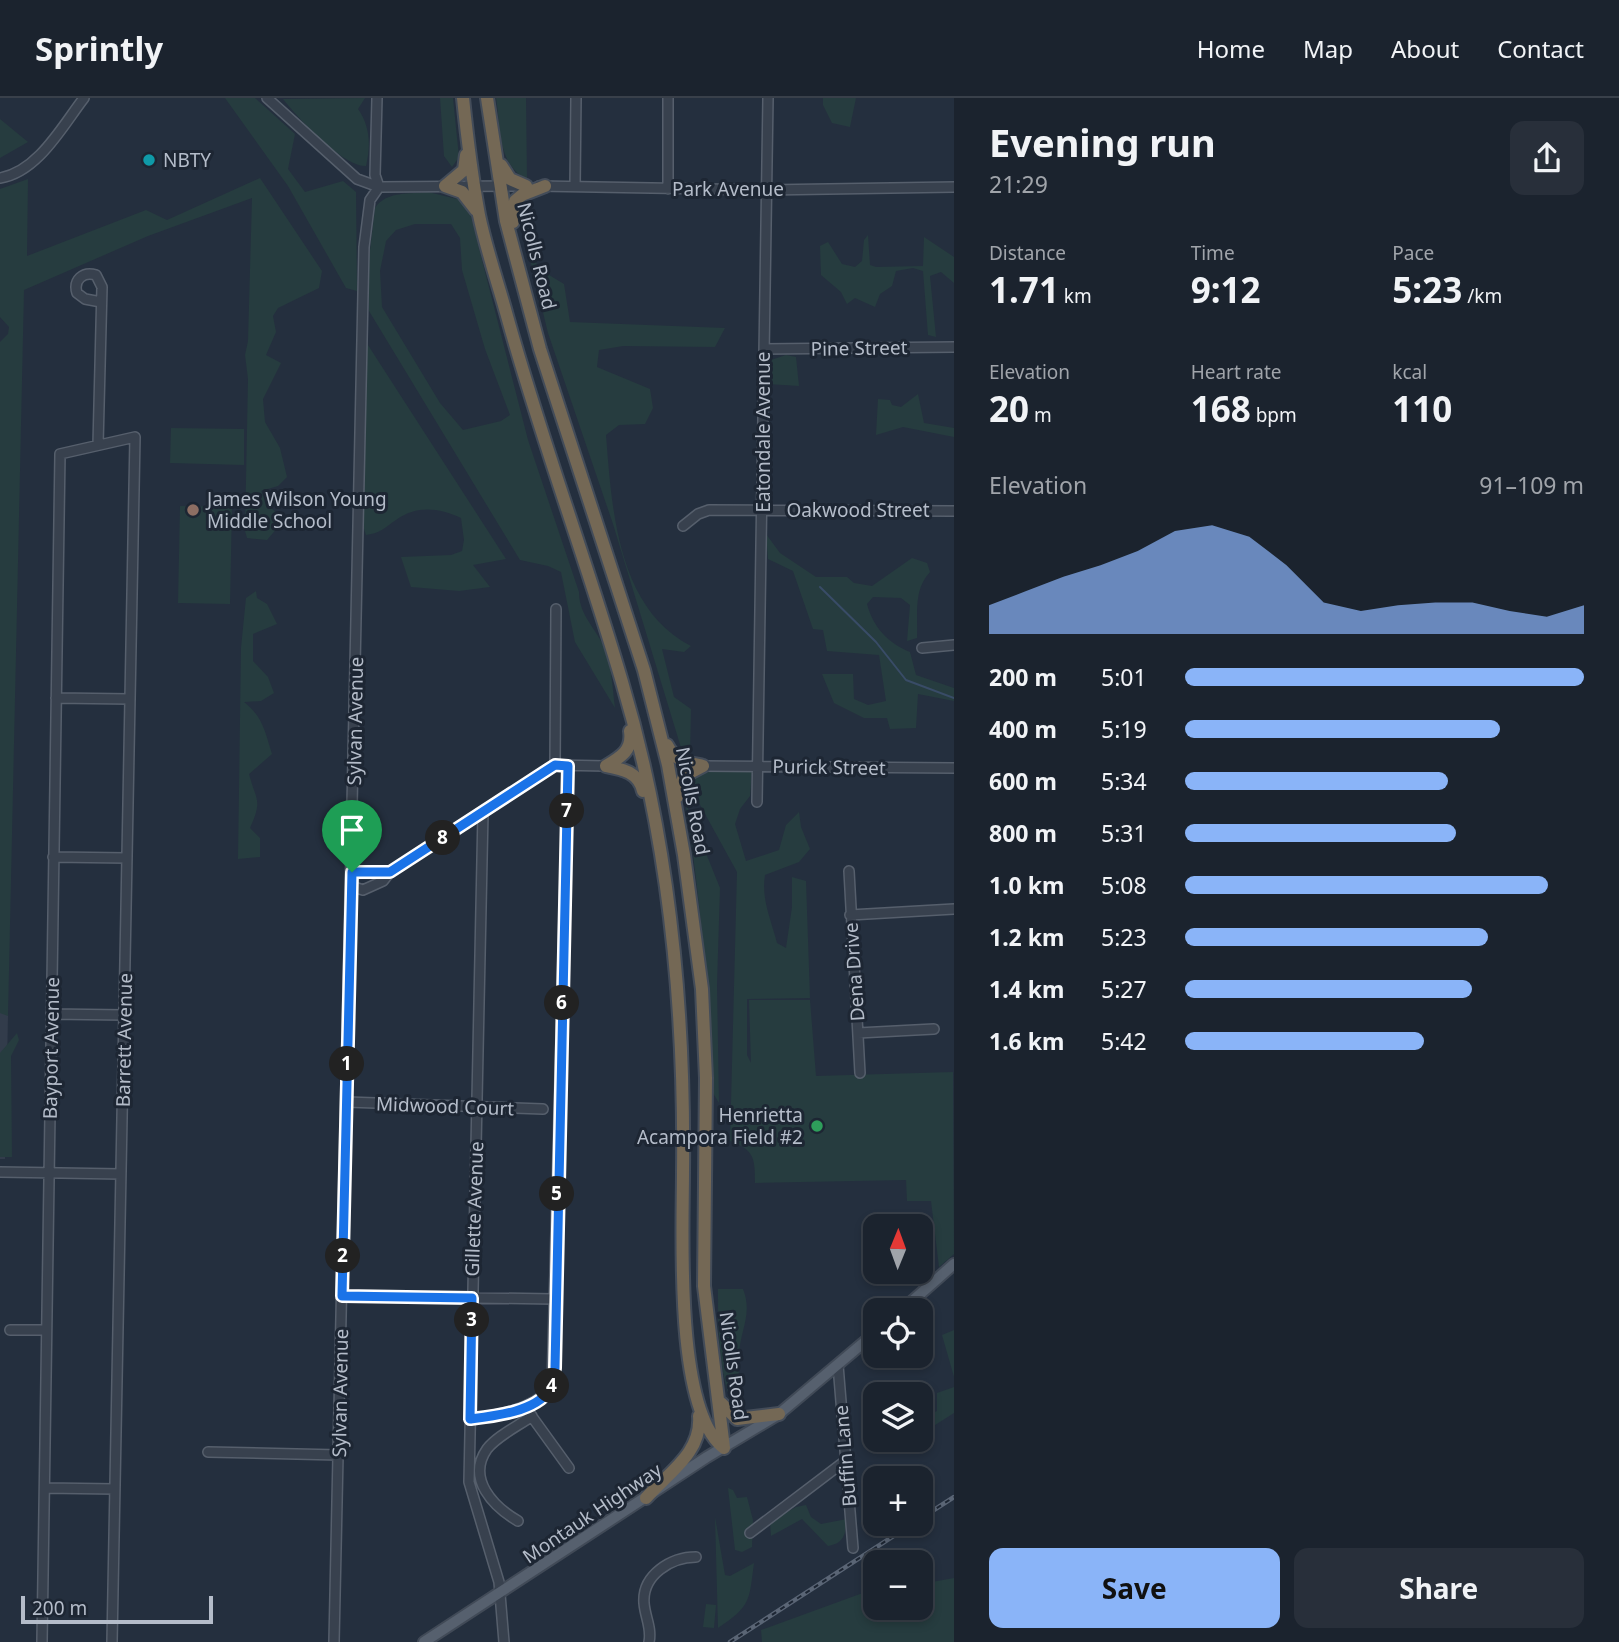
<!DOCTYPE html>
<meta charset="utf-8">
<style>
:root{--surface:#1b232e;--page:#282f3a;--text:#f1f3f6;--muted:#a0a4aa;--line:#39404a;--accent:#8ab4f8}
body{margin:0;font-family:"Noto Sans",sans-serif;background:var(--page);color:var(--text);height:100vh;display:flex;flex-direction:column;font-size:26px;white-space:nowrap}
*{box-sizing:border-box;margin:0}
p{font-size:23px;color:var(--muted)}
.icon{flex:none;width:38px;height:38px;fill:none;stroke:currentColor;stroke-width:2;stroke-linecap:round;stroke-linejoin:round}
.map{position:relative;flex:1;overflow:hidden}
.side{display:flex;flex-direction:column;background:var(--surface);width:665px}
.side>*{flex:none}
.needle{width:46px;rotate:1deg}
.controls{position:absolute;left:863px;top:1116px;display:grid;gap:14px}
.controls a{display:grid;place-items:center;width:70px;height:70px;border-radius:14px;background:var(--surface);box-shadow:0 4px 10px #0003,0 0 0 2px var(--line);font-size:35px}
.scale{position:absolute;left:21px;bottom:18px;width:192px;box-sizing:border-box;padding-left:7px;border:4px solid #b4bcc9;border-top:0;font-size:19px;line-height:24px;white-space:nowrap;color:#b4bcc9;-webkit-text-stroke:5px #1d2633;paint-order:stroke}
.pin{position:absolute;display:grid;place-items:center;width:60px;height:60px;color:#fff;margin:-72px -30px;border-radius:50% 50% 50% 0;rotate:-45deg;box-shadow:0 0 7px #0007}
.pin .icon{rotate:45deg}
.km{position:absolute;width:35px;height:35px;margin:-18px;border-radius:50%;background:#222;color:#fff;font-size:19px;line-height:35px;text-align:center}
.round{display:grid;place-items:center;flex:none;width:74px;height:74px;border-radius:14px;background:var(--page)}
.summary{display:flex;align-items:center;justify-content:space-between;height:119px;padding:0 35px}
h1{font-size:38px;font-weight:700;line-height:52px}
.figures{display:grid;grid-template-columns:repeat(3,1fr);gap:10px;height:119px;padding:7px 35px}
.figures div{display:grid;align-content:center}
.figures b{font-size:35px;font-weight:700}
.figures small{font-size:19px;font-weight:400}
.figures p{font-size:19px}
.chart{height:196px;padding:14px 35px}
.chart p{display:flex;justify-content:space-between}
.chart svg{width:100%;height:126px;margin-top:7px;fill:var(--accent);opacity:.7}
.primary-button{display:flex;gap:14px;margin-top:auto;padding:14px 35px}
.primary-button a{flex:1;height:80px;border-radius:14px;background:var(--accent);color:#111;font-size:28px;font-weight:700;line-height:80px;text-align:center}
.primary-button a+a{background:var(--page);color:var(--text)}
ul{padding:0 35px;list-style:none;font-size:23px}
li{display:grid;grid-template-columns:112px 84px 1fr;align-items:center;height:52px}
li i{height:18px;border-radius:9px;background:var(--accent)}
header{display:flex;align-items:center;gap:42px;box-sizing:border-box;height:98px;padding:0 35px;background:var(--surface);border-bottom:2px solid var(--line)}
header strong{font-size:33px}
nav{display:flex;gap:38px;margin-inline-start:auto;font-size:24px}
main{display:flex;flex:1;min-height:0}
.map>svg:first-child{display:block}
.airport{fill:#323c4b}
.green{fill:#263c3f;fill-rule:evenodd}
.lines{fill:none;stroke-linecap:round;stroke-linejoin:round}
.stream{stroke:#394c67;stroke-width:2}
.minor-casing{stroke:#565f6c;stroke-width:12}
.major-casing{stroke:#414a57;stroke-width:14}
.highway-casing{stroke:#434c59;stroke-width:16}
.minor{stroke:#38414e;stroke-width:9}
.major{stroke:#56606e;stroke-width:10}
.highway{stroke:#746855;stroke-width:12}
.rail-casing{stroke:#5a6575;stroke-width:4.5}
.rail{stroke:#1d2633;stroke-width:2;stroke-dasharray:5;stroke-linecap:butt}
.route-casing{stroke:#fff;stroke-width:14}
.route{stroke:#1a73e8;stroke-width:9}
.culture-dot{fill:#0f9aa8;stroke:#1d2633;stroke-width:2.5}
.education-dot{fill:#8d6e63;stroke:#1d2633;stroke-width:2.5}
.leisure-dot{fill:#2e9e5b;stroke:#1d2633;stroke-width:2.5}
.labels{text-anchor:middle;stroke-width:6;stroke-linejoin:round;paint-order:stroke}
.poi-label{font-size:19px;fill:#b4bcc9;stroke:#1d2633;text-anchor:start}
.street-label{font-size:19px;fill:#b4bcc9;stroke:#1d2633}
</style>
<header>
<strong>Sprintly</strong>
<nav><a>Home</a><a>Map</a><a>About</a><a>Contact</a></nav>
</header>
<main>
<div class="map">
<svg width="954" height="1544" viewBox="0 0 954 1544">
<rect width="100%" height="100%" fill="#242f3e"/>
<path class="airport" d="M0,873l8,45 -3,143h-5z"/>
<path class="green" d="M225,0h30l40,36 -7,35 17,23 38,-11 13,11 1,99 -11,-3 -58,-102z
M365,0l-7,11c12,17 13,36 8,57 -23,1 -69,-49 -83,-67z
M440,0h13l6,59 -7,10 -8,-11z
M496,0h30l1,81c-30,-14 -26,-52 -31,-81z
M823,0h33l-6,29 -18,-4 -9,-18z
M0,21l28,23 -28,16z
M260,80l62,93 -3,17 -41,20 -5,8 3,16 -10,23 15,8 -18,36 2,23 15,26 7,29 -9,9 -17,5 6,13 17,16 -17,20 -20,-2 -2,-7 3,-152 -3,-24 3,-14 4,-143 -104,38 -124,54 -16,726 -8,-3v-671l8,-8 1,-7 -9,-10v-128l28,-10 -1,77 119,-46 21,10z
M428,94l33,8 9,13 58,227 51,152c0,27 22,39 29,66 4,16 5,34 7,50l-40,-66 -14,-70 -13,-6 -28,-6 -151,-249 -1,-44 7,-59c11,-17 35,-14 53,-16zM415,126h36l9,14 2,32 23,79 25,66 -9,6 -38,9 -23,-27 -58,-96 -2,-36 6,-30 10,-11z
M868,137l2,30 6,2 47,-1 1,-29 30,20v26l-13,-11 -11,4 6,61 -8,-2 -5,-64 -10,-3 -17,3 -4,15 -12,8 -5,13 -20,-9 -8,6 -6,-12 -20,-17 -1,-29 8,-4 14,22 13,3 7,-6 2,-21z
M529,157l15,17 20,12 6,38 155,6 -10,19 -92,-1 -24,4 -2,17 53,22 3,19 -8,16 -26,1 -13,10c6,74 11,173 85,211l-7,6 -22,-3 12,48 17,12 -1,47 -8,-5 -69,-227 -65,-191z
M366,244l140,217 -33,6 17,22 -31,4 -48,-4 -10,-30 50,-2 11,-4 2,-11 -3,-22c-22,-10 -44,-13 -65,2 -12,8 -15,13 -30,15l-4,-12z
M786,257l10,2 3,29 -31,-2 3,-24z
M918,296l6,29 30,5v9l-51,-10 -27,8 2,-36 12,1 2,5 9,2z
M171,330l73,1v36l-74,-2z
M180,408l52,1 -2,97 -52,-1z
M766,436l14,19 36,24h31l7,6 18,3 40,-28 15,5 3,9c-17,18 -12,43 -13,66l-10,3 3,-36 -9,-7 -28,-1 -6,7c6,23 21,39 43,48l6,23 38,13v13l-36,-7 -2,34 -26,1 -3,-11h-23l-30,-15 -12,-29h31l1,25 14,6 18,-4 -7,-46 -52,-4 -4,-21 -10,-1 -20,-58 -25,-12z
M256,493l1,7 10,6 10,20 -24,10v27l15,16 6,16 -13,8 -17,1c19,15 21,30 28,52l-23,20c7,27 14,25 1,54l10,10v19l-22,2 3,-211 5,-50z
M752,673l-2,25 -10,13 -5,15 11,37 33,-11 7,-25 13,-13 2,15 9,22 -11,13 -34,13c-4,24 6,44 12,68l9,5 6,-41v-30l14,4 4,117 -63,1v56l4,8 -2,-63h61l6,76 137,-4 1,182 -15,13 -8,-66h-24l-1,-21 -151,3c0,-26 -1,-33 -25,-42l7,-269 -49,-89c11,-17 45,-12 64,-12z
M685,703l35,87 -3,97 2,118 -6,-10c-5,-98 -12,-195 -28,-292z
M17,935l2,7 -8,16 1,101h-12v-104z
M718,1191h25c10,25 -3,41 -4,66 -2,16 2,34 3,50l-9,1c-15,-35 -15,-79 -15,-117z
M954,1232v47l-12,-42z
M954,1289v26l-33,21v-15l16,-8v-18z
M728,1390l5,2 4,8 10,-1 6,23 -1,27 -10,5 -7,-2z
M806,1407l5,12 10,7 26,-5c-2,15 -2,24 -19,27l-26,-27 -31,17 -1,-14 26,-15z
M715,1419l10,58 5,1 24,-13c-5,38 -3,43 -36,65z
M954,1480v64h-192l-1,-12 99,-36 15,-2v16h45l1,-24z
M706,1506l10,1 -2,23 -11,-1z"/>
<g class="lines">
<path class="stream" d="M820,489l56,55 30,38 48,18"/>
<defs>
<path id="minor" d="M267,0l90,81 22,8 143,-1
M377,0l-2,77 4,12
M0,80c38,-6 63,-53 84,-80
M539,88l227,4 188,-3
M575,88l1,-88
M668,91v-91
M764,251l190,-2
M98,347l4,-158 -6,-12c-13,-4 -23,5 -19,18l8,6 16,3
M683,428l15,-12 11,-4 245,1
M922,550l32,-3
M56,600l74,1
M555,667l1,-156
M703,668l251,2
M757,704l11,-704
M483,714l-14,670 30,100 5,60
M53,759l74,1
M849,773l11,202
M390,774l165,-107 51,1
M351,788l12,4 20,-9 7,-9h-38
M850,817l104,-6
M51,916l73,1
M858,935l76,-4
M347,1004l196,7
M0,1074l121,2
M342,1198l212,3
M10,1232h36
M838,1267l15,183
M530,1316l39,54
M470,1321c30,-4 60,-9 82,-31l16,-622
M208,1354l131,3
M45,1390l70,1
M518,1423c-24,-14 -52,-42 -31,-72 10,-13 31,-23 45,-33
M750,1435l95,-72
M42,1544l18,-1188 75,-17 -23,1205
M334,1544l30,-1395 6,-47 9,-13
M649,1544c3,-14 -4,-25 -5,-39 -2,-28 27,-46 52,-46"/>
<path id="major" d="M901,1213l53,-47
M424,1544l283,-185 72,-43 96,-81"/>
<path id="highway" d="M463,0c4,39 9,79 16,117 7,34 19,68 28,101 34,123 79,243 115,366 47,158 63,325 61,490 0,59 -9,239 41,276
M487,0l19,123 34,128 104,321 24,95 16,90 18,134 4,89 -2,208 20,162
M501,67l9,14 16,7
M445,88l19,-16 2,-15
M445,88l17,6 14,18
M513,124l2,-21 7,-6 23,-9
M667,647c8,16 19,17 36,21
M606,668c15,-9 27,-16 24,-35
M606,668c16,3 33,6 37,25
M677,699l7,-21 19,-10
M721,1305l16,16 42,-5
M646,1400c22,-25 56,-45 53,-82"/>
</defs>
<use href="#minor" class="minor-casing"/>
<use href="#major" class="major-casing"/>
<use href="#highway" class="highway-casing"/>
<use href="#minor" class="minor"/>
<use href="#major" class="major"/>
<use href="#highway" class="highway"/>
<defs>
<path id="rail" d="M920,1421l34,-22
M730,1544l182,-118"/>
</defs>
<use href="#rail" class="rail-casing"/>
<use href="#rail" class="rail"/>
</g>
<g class="lines">
<defs>
<path id="route" d="M555,667l13,1 -13,602c-1,8 -1,17 -5,22 -16,22 -55,26 -80,29l2,-121 -130,-2 10,-424h38z"/>
</defs>
<use href="#route" class="route-casing"/>
<use href="#route" class="route"/>
</g>
<circle class="culture-dot" cx="149" cy="62" r="7"/>
<circle class="education-dot" cx="193" cy="412" r="7"/>
<circle class="leisure-dot" cx="817" cy="1028" r="7"/>
<g class="labels">
<g class="poi-label">
<text x="163" y="69">NBTY</text>
<text x="207" y="408">James Wilson Young<tspan x="207" dy="22">Middle School</tspan></text>
<text x="803" y="1024" text-anchor="end">Henrietta<tspan x="803" dy="22">Acampora Field #2</tspan></text>
</g>
<g class="street-label">
<text x="728" y="98">Park Avenue</text>
<text transform="translate(537 158) rotate(76)" y="7">Nicolls Road</text>
<text transform="translate(859 250) rotate(-1)" y="7">Pine Street</text>
<text transform="translate(763 334) rotate(-90)" y="7">Eatondale Avenue</text>
<text x="858" y="419">Oakwood Street</text>
<text transform="translate(355 623) rotate(-89)" y="7">Sylvan Avenue</text>
<text transform="translate(829 669) rotate(1)" y="7">Purick Street</text>
<text transform="translate(693 703) rotate(79)" y="7">Nicolls Road</text>
<text transform="translate(854 874) rotate(-94)" y="7">Dena Drive</text>
<text transform="translate(124 942) rotate(-89)" y="7">Barrett Avenue</text>
<text transform="translate(51 950) rotate(-89)" y="7">Bayport Avenue</text>
<text transform="translate(445 1008) rotate(2)" y="7">Midwood Court</text>
<text transform="translate(474 1111) rotate(-88)" y="7">Gillette Avenue</text>
<text transform="translate(734 1268) rotate(82)" y="7">Nicolls Road</text>
<text transform="translate(340 1295) rotate(-89)" y="7">Sylvan Avenue</text>
<text transform="translate(845 1358) rotate(-95)" y="7">Buffin Lane</text>
<text transform="translate(592 1415) rotate(-34)" y="7">Montauk Highway</text>
</g>
</g>
</svg>
<div class="controls">
<a><svg class="needle" viewBox="-14 -14 28 28"><path d="M0-13l5 13h-10z" fill="#e53935"/><path d="M0 13l5-13h-10z" fill="#a0a4aa"/></svg></a>
<a><svg class="icon" aria-label="locate" viewBox="0 0 24 24"><circle cx="12" cy="12" r="6"/><path d="M12 2v4M12 18v4M2 12h4M18 12h4"/></svg></a>
<a><svg class="icon" aria-label="layers" viewBox="0 0 24 24"><path d="M12 4l9 5-9 5-9-5zM3 14l9 5 9-5"/></svg></a>
<a>+</a>
<a>−</a>
</div>
<div class="scale">200 m</div>
<div class="pin" style="left:352px;top:774px;background:#1e9e55"><svg class="icon" aria-label="arrive" viewBox="0 0 24 24"><path d="M6 21V4h12l-3 4 3 4H6"/></svg></div>
<b class="km" style="left:347px;top:966px">1</b>
<b class="km" style="left:343px;top:1158px">2</b>
<b class="km" style="left:472px;top:1222px">3</b>
<b class="km" style="left:552px;top:1288px">4</b>
<b class="km" style="left:557px;top:1096px">5</b>
<b class="km" style="left:562px;top:905px">6</b>
<b class="km" style="left:567px;top:713px">7</b>
<b class="km" style="left:443px;top:740px">8</b>
</div>
<section class="side">
<div class="summary"><div><h1>Evening run</h1><p>21:29</p></div><a class="round"><svg class="icon" aria-label="share" viewBox="0 0 24 24"><path d="M12 15V3M7 8l5-5 5 5M5 13v7h14v-7"/></svg></a></div>
<div class="figures">
<div><p>Distance</p><b>1.71<small> km</small></b></div>
<div><p>Time</p><b>9:12</b></div>
<div><p>Pace</p><b>5:23<small> /km</small></b></div>
</div>
<div class="figures">
<div><p>Elevation</p><b>20<small> m</small></b></div>
<div><p>Heart rate</p><b>168<small> bpm</small></b></div>
<div><p>kcal</p><b>110</b></div>
</div>
<div class="chart"><p><span>Elevation</span>91–109 m</p>
<svg viewBox="0 0 160 44" preserveAspectRatio="none"><path d="M0 44V34L10 29L20 24L30 20L40 15L50 8L60 6L70 10L80 20L90 33L100 36L110 34L120 33L130 33L140 36L150 38L160 34V44z"/></svg>
</div>
<ul>
<li><b>200 m</b>5:01<i style="width:100%"></i></li>
<li><b>400 m</b>5:19<i style="width:79%"></i></li>
<li><b>600 m</b>5:34<i style="width:66%"></i></li>
<li><b>800 m</b>5:31<i style="width:68%"></i></li>
<li><b>1.0 km</b>5:08<i style="width:91%"></i></li>
<li><b>1.2 km</b>5:23<i style="width:76%"></i></li>
<li><b>1.4 km</b>5:27<i style="width:72%"></i></li>
<li><b>1.6 km</b>5:42<i style="width:60%"></i></li>
</ul>
<div class="primary-button"><a>Save</a><a>Share</a></div>
</section>
</main>
